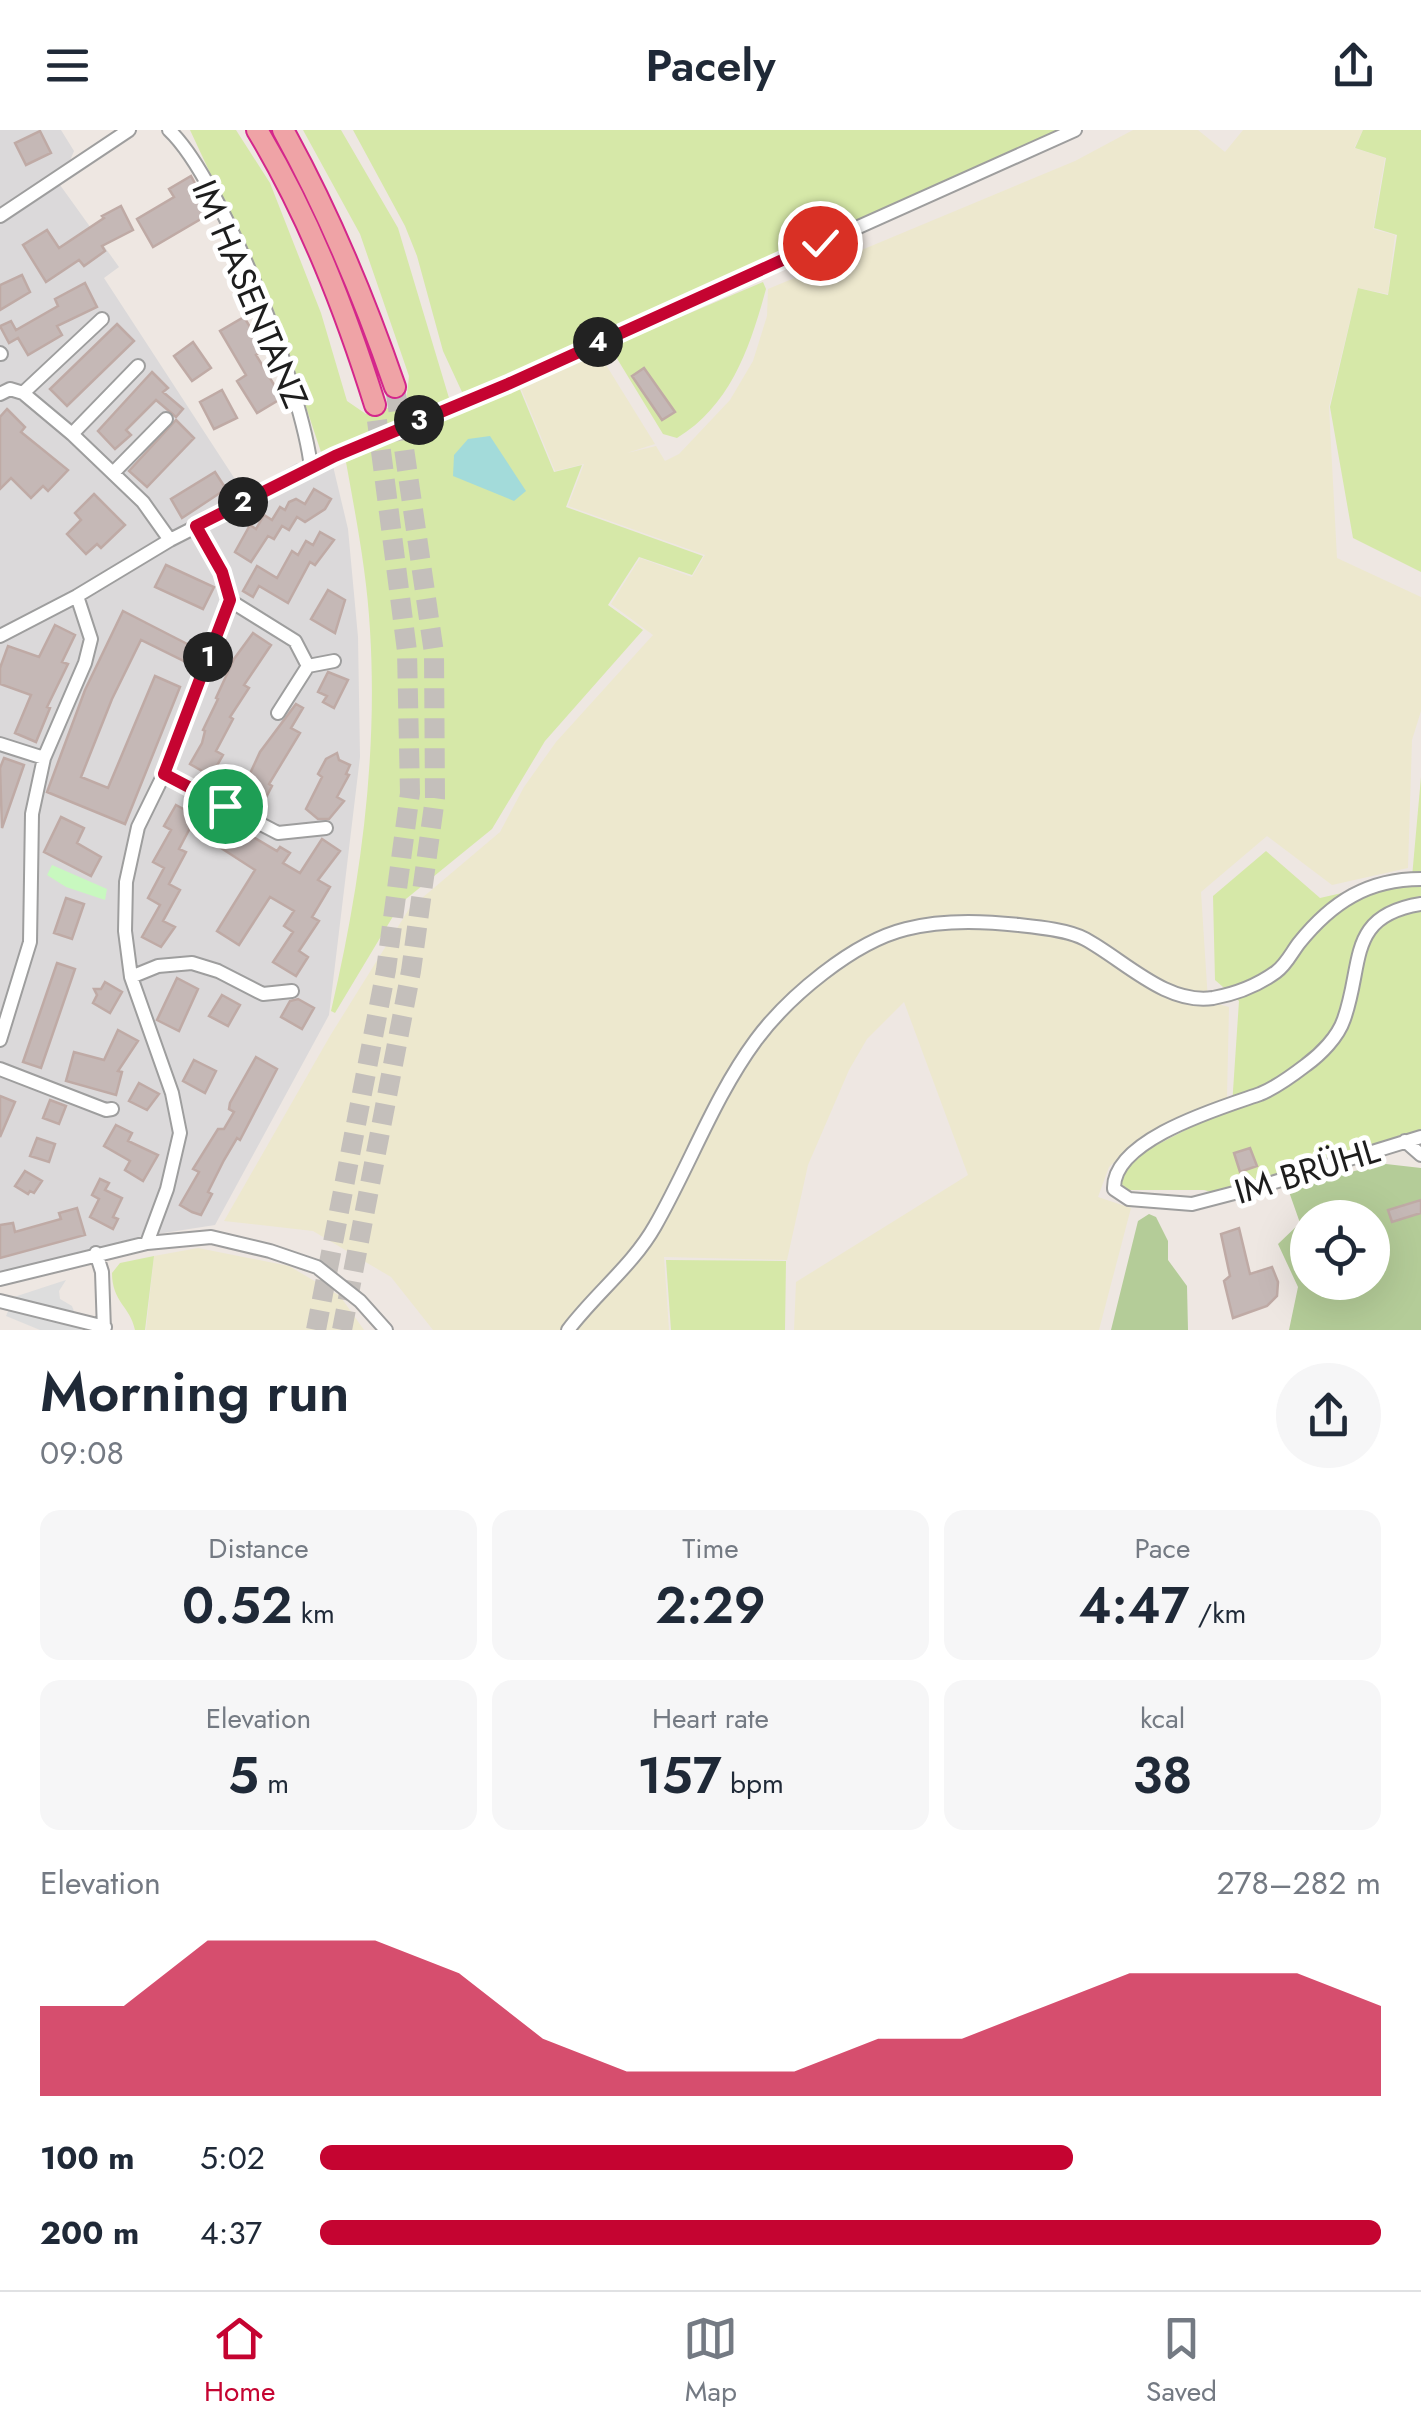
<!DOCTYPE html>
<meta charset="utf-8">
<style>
:root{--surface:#fff;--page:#f6f6f7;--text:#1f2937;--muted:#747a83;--line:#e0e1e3;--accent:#c50431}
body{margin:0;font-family:Jost,sans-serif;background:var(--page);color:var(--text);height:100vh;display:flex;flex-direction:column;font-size:38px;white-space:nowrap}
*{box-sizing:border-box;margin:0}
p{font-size:32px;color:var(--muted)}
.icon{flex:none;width:55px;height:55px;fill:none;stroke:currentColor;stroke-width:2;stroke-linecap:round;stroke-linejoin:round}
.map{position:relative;height:1200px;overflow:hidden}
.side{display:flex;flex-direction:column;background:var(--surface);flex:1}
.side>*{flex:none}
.tools{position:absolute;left:1290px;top:1070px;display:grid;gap:20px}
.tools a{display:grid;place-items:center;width:100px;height:100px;border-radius:50%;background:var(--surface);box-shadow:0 10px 40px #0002;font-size:50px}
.pin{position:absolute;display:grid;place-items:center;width:85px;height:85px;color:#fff;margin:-42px;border:5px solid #fff;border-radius:50%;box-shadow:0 2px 10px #0007}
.km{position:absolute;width:50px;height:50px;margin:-25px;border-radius:50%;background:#222;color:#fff;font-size:28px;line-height:50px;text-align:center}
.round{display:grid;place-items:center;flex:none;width:105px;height:105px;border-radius:52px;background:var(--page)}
.summary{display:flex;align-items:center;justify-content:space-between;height:170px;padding:0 40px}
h1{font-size:55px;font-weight:600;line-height:75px}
.metrics{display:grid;grid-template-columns:repeat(3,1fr);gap:15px;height:170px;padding:10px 40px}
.metrics div{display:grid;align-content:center;border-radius:20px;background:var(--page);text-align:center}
.metrics b{font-size:50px;font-weight:600}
.metrics small{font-size:28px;font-weight:400}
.metrics p{font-size:28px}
.chart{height:280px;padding:20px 40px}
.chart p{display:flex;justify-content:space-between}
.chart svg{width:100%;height:180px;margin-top:10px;fill:var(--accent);opacity:.7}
ul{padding:0 40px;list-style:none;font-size:32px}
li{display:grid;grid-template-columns:160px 120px 1fr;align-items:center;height:75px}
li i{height:25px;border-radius:12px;background:var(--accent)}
header{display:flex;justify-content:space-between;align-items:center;height:130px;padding:0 40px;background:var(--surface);font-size:45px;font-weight:600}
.menu{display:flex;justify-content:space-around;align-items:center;height:140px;border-top:2px solid var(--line);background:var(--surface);font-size:28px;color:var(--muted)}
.menu a{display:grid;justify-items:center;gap:5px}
.menu .current{color:var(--accent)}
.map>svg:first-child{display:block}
.residential{fill:#dbd9da}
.farmland{fill:#ede8ce}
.grass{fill:#d6e8a8}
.forest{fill:#b4cc98;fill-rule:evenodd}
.park{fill:#c8f8bf}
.parking{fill:#ddd}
.water{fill:#a3dbda}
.building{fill:#c5b8b6;stroke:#bfaaa5;stroke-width:2.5}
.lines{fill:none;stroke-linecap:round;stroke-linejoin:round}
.trunk-tunnel{stroke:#c4bfbb;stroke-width:20;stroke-dasharray:20 10;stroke-linecap:butt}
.minor-casing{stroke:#9e9e9e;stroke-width:16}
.trunk-casing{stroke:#d4278b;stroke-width:24}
.minor{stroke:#fff;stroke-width:12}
.trunk{stroke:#efa3a6;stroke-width:20}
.route-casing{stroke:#fff;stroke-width:20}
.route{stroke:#c50431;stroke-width:12}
.labels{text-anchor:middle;stroke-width:10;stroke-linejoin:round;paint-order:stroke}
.street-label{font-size:35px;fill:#1d1d1d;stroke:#fff}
</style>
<header><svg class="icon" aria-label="menu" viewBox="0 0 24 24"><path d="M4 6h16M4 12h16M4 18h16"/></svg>Pacely<svg class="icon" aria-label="share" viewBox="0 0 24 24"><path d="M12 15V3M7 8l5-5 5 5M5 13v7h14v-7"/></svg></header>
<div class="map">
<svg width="1421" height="1200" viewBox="0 0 1421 1200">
<rect width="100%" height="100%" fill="#eee7e2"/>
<path class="residential" d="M0,0h61l13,21 -14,34 59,82 -15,11 140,215 53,-30 36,3 15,63 10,108 2,120 -31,258 -114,210 -77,12 -138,39z"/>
<path class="farmland" d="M1133,0h65l27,22 18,-22h120l-9,18 31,10 -12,71 22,6 -7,59 -30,-6 -29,119 8,151 84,39v114l-9,29 -4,128 -76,17 -65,-49 -66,56 7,109 21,6 -2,91 -91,43 -27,26 -11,30 33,11 -32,122h-305l2,-48 172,-107 -64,-173 -37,37 -18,31 -41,95 -21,95 -123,-3 5,73h-236l-42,-53 -78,-46 -89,-10 106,-185 79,-127 91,-77 24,-45 32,-45 97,-107 -42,-31 29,-46 52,19 13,-22 -137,-49 16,-42 -29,7 -35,-85 78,-34 57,92 -28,9 29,-7 9,15 14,-7 51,-54 23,-39 14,-45 1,-27 307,-128z
M198,1118l91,18 51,30 24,34h-218l8,-74z"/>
<path class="grass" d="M190,0h46l34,53 51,130 26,88 19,13 40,-11 3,-27 -49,-142 -57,-104h38l57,98 51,170 -127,57 -49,-147z
M353,0h702l4,5 -551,244 -46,13 -19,-41 -26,-95 -12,-30z
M1363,0h58v442l-68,-34 -23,-131 28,-119 30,7 9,-60 -23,-7 12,-70 -31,-10z
M763,152l3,7c-16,58 -35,116 -89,149l-14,-4 -53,-87z
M519,257l35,85 28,-7 -16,42 137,49 -11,19 -53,-18 -31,48 35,25 -98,111 -53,88 -91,74 -66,110 -4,-2c29,-124 47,-253 39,-381 -3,-56 -14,-112 -24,-168z
M1421,647v358l-202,59 -15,-4h-77l-7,-8v-8l25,-23 87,-45 7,-105 -24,-21 -2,-84 53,-45 54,47 92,-21z
M154,1126l-9,74h-10c-5,-24 -23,-28 -23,-57l8,-10z
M666,1130l120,1 -1,69h-114z"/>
<path class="forest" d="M1386,1034l35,4v162h-132l9,-43 -20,-43 22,-21 -13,-37zM1308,1088h64v64h-64z
M1149,1084l7,3 12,24v19l19,26 1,44h-77l27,-109z"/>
<path class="park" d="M52,735l55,24 -2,11 -39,-13 -19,-12z"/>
<path class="parking" d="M66,1150l-7,11 1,8 12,7 9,24h-41l-34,-14 8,-19z"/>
<path class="water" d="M490,306l36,55 -12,10 -61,-25 1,-21 14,-16z"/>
<path class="building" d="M40,1l11,22 -25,12 -11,-22z
M191,46l20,37 -58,34 -16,-28 37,-22 -5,-8z
M121,76l12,24 -31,16 3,5 -21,15 -5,-6 -33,22 -23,-37 24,-15 12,18 45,-30 -2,-2z
M22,145l8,17 -30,18v-25z
M85,153l12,24 -40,19 5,9 -34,20 -10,-17 -9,5 -9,-17 11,-5 5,9 42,-24 -3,-7z
M244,187l20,33 -8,5 26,43 -25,15 -20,-32 9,-6 -26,-44z
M117,194l17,17 -67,65 -17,-17z
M193,212l18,26 -19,13 -18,-25z
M644,238l31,44 -13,8 -30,-44z
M152,242l16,16 -5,4 20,17 -7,8 -20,-17 -30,30 5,5 -16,14 -17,-18z
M222,260l15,28 -23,11 -14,-27z
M7,279l18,18 -4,5 47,38 -20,21 -5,-5 -12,12 -20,-20 -11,11v-72z
M176,290l18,18 -47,49 -18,-16z
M215,342l11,17 -44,29 -11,-19z
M314,359l17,10 -6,10 -20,13 -8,-5 -8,13 -7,-4 -8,13 -6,-3 -17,26 -16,-10 15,-27 6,4 8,-14 8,5 8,-13 5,3 4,-8 7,-3 9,5z
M94,364l31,31 -24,23 -4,-4 -11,10 -19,-20 14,-14 -6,-7z
M320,402l14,8 -19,25 -5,-3 -22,41 -29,-17 -6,11 -10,-6 14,-25 20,12 15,-27 6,4 8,-14 7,4z
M166,435l48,22 -11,22 -48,-22z
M328,460l17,10 -10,33 -24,-14z
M123,481l72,37 -7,15 -47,-23 -29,59 -31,78 27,11 47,-112 25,11 -55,137 -78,-32 38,-102z
M55,495l20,10 -13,27 6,2 -21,43 3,1 -14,34 -21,-9 16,-38 -31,-11v-16l8,-22 31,11z
M253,503l18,12 -27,40 5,3 -19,29 3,2 -17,32 7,4 -12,21 -21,-12 12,-21 3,-12 -2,-1 15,-31 -2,-1 18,-39z
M328,542l20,8 -14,28 -11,-6 4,-6 -9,-4z
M296,574l7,4 -12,20 9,5 -31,51 3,2 -10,19 -21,-12 19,-41z
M337,623l2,7 11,5 -4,9 3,1 -12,22 7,4 -15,18h-11l-12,-10 16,-32 -4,-3 8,-15z
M4,628l20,7 -22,63 -2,-60z
M176,675l35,19 5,-9 61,36 3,-4 10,6 -7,10 17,10 22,-34 18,12 -22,29 12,7 -18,30 7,4 -20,30 9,6 -12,19 -23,-14 20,-30 -9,-6 10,-15 -24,-14 -31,48 -22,-14 38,-61 -65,-42 -11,21 7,3 -17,32 11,6 -17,31 12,6 -14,20 -19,-10 18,-32 -12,-7 16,-30 -11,-6 18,-32 -7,-4z
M61,687l23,11 -7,15 24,14 -10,19 -47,-24z
M66,768l18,6 -12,35 -18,-6z
M57,833l18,6 -34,99 -18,-6z
M177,848l21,11 -19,42 -22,-11z
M105,852l17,10 -12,21 -17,-10 4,-8 -3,-6h7z
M222,865l18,10 -12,21 -19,-10z
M298,869l16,9 -12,21 -21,-12 9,-16z
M118,900l20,11 -20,30 4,1 -6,23 -50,-14 8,-29 30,8z
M256,927l21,12 -37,71 -3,-2 -13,22 -16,32 4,2 -11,21 -9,-3 -12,-7 19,-33 -6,-3 25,-40h6l10,-17 -5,-3 1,-6z
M194,930l22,11 -11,22 -22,-12z
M139,953l20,11 -12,16 -18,-9z
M0,966l15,6 -15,35z
M50,970l16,6 -7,18 -16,-6z
M116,995l16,8 -4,8 30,14 -15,26 -18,-11 5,-9 -26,-15z
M37,1008l18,6 -6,18 -19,-6z
M1250,1018l7,18 -17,6 -6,-19z
M25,1041l17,10 -8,12 -4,-2 -2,3 -13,-8z
M100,1049l9,4 -4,7 17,8 -9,19 5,2 -5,10 -23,-12 9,-18 -7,-4z
M1421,1070v13l-29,9 -4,-12z
M77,1078l8,27 -85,23v-33l13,-2 2,9 46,-13 -2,-6z
M1239,1098l11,46 22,-7 6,15 -1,14 -10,10 -34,12 -9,-37 6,-5 -9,-42z"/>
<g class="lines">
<path class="trunk-tunnel" d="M316,1200l70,-360 24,-177 -3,-142 -32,-246
M342,1200l69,-359 24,-173 -1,-145 -39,-266"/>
<defs>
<path id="minor" d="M169,0c54,51 134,262 142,338
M0,86l129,-86
M0,223l1,1
M23,263l79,-74
M0,264l10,-5 13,4 49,41 71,68 27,38
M72,304l66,-68
M113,343l53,-54
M229,470l66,41 13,25 26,-5
M0,506l77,-40 93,-56 165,-84 173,-72 567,-254
M278,583l30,-47
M0,614l44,14
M164,644l114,59 48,-5
M1421,774c-75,12 -57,59 -77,115 -6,18 -23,35 -38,46 -13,10 -31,23 -46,29 -37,13 -148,45 -146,95l15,10 63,5 73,-19 156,-48
M131,847l27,-11 34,-3 26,8 45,23 29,-3
M0,910l30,-98 2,-128 12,-56 41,-95 6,-24 -14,-43
M0,939l106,41 6,-1
M1405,1011l16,14
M147,1113l20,-54 13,-56 -8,-40 -41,-116 -6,-46 1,-49 12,-55 26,-53 65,-174 -7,-28 -26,-46
M96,1123l6,19 2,58
M0,1149l147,-36 64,-6 59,14 47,16 43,34 26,29
M0,1171l105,26
M568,1200c27,-36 65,-65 87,-104 35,-61 59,-129 101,-186 32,-43 97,-98 150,-111 34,-9 78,-8 113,-4 19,2 50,5 66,14 39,21 81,66 128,59 22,-4 45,-13 63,-26 10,-7 16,-20 23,-29 33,-41 69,-64 122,-64"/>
<path id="trunk" d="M257,0c52,87 88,179 118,275
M283,0c46,83 81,167 112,257"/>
</defs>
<use href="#minor" class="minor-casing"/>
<use href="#trunk" class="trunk-casing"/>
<use href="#minor" class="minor"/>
<use href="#trunk" class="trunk"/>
</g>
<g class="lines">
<defs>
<path id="route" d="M225,676l-61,-32 66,-174 -8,-28 -26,-46 139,-70 173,-72 312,-141"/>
</defs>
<use href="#route" class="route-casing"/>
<use href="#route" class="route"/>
</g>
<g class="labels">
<g class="street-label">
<text transform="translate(250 164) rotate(67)" y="12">IM HASENTANZ</text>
<text transform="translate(1307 1041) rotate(-17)" y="12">IM BRÜHL</text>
</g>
</g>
</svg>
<div class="tools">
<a><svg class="icon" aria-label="locate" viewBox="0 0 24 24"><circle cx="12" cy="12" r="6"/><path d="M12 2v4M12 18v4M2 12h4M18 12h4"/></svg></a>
</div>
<div class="pin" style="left:225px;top:676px;background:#1e9e55"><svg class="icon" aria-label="arrive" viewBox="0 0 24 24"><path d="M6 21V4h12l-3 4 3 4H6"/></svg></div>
<div class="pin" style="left:820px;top:113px;background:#d93025"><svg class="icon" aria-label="check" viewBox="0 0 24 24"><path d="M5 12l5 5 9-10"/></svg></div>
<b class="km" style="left:208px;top:527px">1</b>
<b class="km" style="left:243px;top:372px">2</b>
<b class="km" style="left:419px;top:290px">3</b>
<b class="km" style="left:598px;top:212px">4</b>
</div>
<section class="side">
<div class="summary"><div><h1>Morning run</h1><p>09:08</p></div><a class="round"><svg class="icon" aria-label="share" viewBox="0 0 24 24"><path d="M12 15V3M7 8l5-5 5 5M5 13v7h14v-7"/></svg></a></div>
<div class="metrics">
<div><p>Distance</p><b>0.52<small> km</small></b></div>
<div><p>Time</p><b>2:29</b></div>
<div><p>Pace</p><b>4:47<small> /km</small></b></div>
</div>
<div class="metrics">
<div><p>Elevation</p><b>5<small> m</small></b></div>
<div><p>Heart rate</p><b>157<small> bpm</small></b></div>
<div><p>kcal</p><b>38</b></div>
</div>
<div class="chart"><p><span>Elevation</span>278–282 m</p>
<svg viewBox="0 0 160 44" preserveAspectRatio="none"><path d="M0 44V22L10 22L20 6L30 6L40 6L50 14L60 30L70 38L80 38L90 38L100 30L110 30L120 22L130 14L140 14L150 14L160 22V44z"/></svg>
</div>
<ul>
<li><b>100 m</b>5:02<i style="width:71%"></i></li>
<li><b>200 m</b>4:37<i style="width:100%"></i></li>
</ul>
</section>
<nav class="menu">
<a class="current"><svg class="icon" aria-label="home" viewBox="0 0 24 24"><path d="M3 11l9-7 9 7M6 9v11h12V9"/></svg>Home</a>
<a><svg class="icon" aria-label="map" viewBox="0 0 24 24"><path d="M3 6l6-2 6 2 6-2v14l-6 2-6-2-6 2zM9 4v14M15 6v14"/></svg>Map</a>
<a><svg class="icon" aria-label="saved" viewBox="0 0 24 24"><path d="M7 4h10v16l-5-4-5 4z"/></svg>Saved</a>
</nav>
